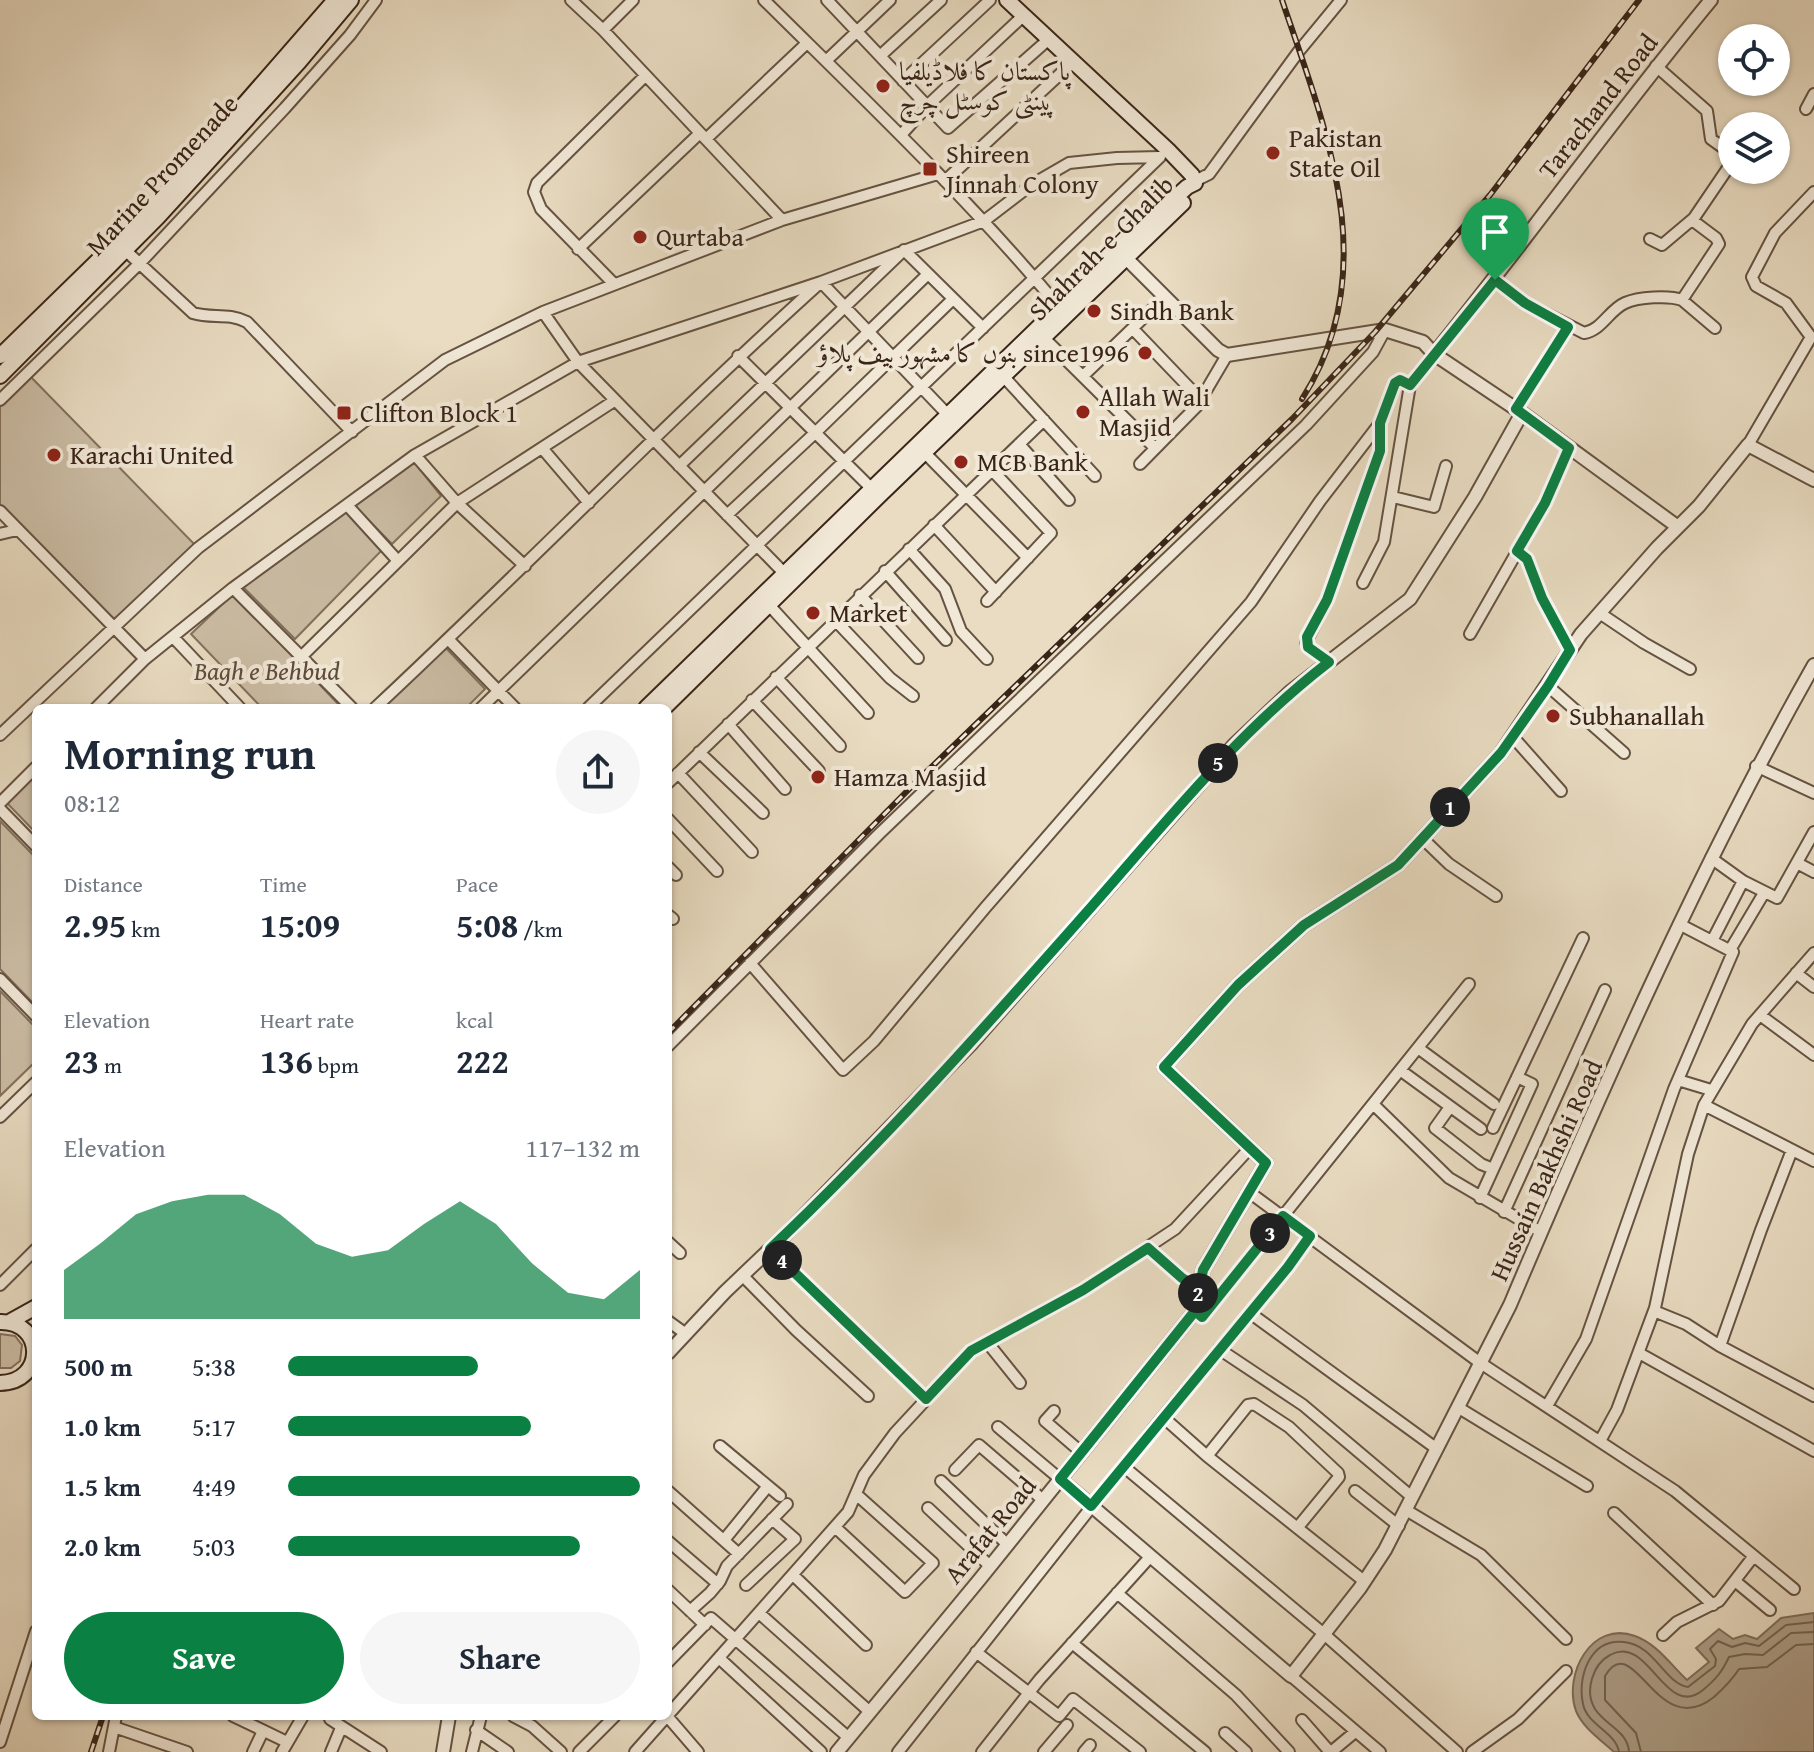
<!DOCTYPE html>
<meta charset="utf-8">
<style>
:root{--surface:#fff;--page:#f6f6f7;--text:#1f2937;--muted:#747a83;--accent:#0b8043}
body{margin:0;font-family:"Gentium Book Plus",Amiri,serif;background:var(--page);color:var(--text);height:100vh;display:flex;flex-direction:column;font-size:30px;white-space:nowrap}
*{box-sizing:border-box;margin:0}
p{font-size:26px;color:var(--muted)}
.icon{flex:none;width:44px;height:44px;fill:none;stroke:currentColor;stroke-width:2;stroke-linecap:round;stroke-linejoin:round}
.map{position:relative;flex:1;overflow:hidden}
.sheet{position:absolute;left:32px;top:704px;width:640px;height:1016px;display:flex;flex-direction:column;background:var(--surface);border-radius:12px;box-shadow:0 2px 6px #0004}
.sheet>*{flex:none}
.tools{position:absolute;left:1718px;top:24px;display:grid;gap:16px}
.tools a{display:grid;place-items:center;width:72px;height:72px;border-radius:50%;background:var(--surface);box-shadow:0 2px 6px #0004;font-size:40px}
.pin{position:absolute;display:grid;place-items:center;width:68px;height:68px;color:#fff;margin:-82px -34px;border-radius:50% 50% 50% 0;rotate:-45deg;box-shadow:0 0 8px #0007}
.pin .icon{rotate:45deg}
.km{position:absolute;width:40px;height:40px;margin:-20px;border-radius:50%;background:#222;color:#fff;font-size:22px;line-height:40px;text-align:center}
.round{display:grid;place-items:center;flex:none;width:84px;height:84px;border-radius:42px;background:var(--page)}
.head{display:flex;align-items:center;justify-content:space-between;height:136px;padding:0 32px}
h1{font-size:44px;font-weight:600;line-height:60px}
.metrics{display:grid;grid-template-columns:repeat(3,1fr);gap:12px;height:136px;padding:8px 32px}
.metrics div{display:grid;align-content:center}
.metrics b{font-size:34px;font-weight:600}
.metrics small{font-size:22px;font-weight:400}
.metrics p{font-size:22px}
.chart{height:224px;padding:16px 32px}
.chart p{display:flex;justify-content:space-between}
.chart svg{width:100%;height:144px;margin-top:8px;fill:var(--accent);opacity:.7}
.cta{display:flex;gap:16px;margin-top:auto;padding:16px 32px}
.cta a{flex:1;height:92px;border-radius:48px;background:var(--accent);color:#fff;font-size:32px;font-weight:600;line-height:92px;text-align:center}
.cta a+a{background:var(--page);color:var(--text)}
ul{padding:0 32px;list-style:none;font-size:26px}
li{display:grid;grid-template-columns:128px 96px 1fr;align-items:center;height:60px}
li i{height:20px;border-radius:10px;background:var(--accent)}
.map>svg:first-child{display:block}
.green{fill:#cbbda5;stroke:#82715e;stroke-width:2}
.water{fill:#ad9e88;stroke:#7f6e5b;stroke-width:2}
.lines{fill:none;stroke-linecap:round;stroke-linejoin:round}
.shore{stroke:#736250;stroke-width:2}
.minor-casing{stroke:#655342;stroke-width:14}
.tertiary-casing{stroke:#655342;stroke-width:16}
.secondary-casing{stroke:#392518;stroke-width:18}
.minor{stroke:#f1e8d7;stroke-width:10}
.tertiary{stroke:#f1e8d7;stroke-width:12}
.secondary{stroke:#f1e8d7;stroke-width:14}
.rail-casing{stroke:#392518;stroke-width:6}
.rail{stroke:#f1e8d7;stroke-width:3;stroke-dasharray:9;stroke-linecap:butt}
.route-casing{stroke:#fff;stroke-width:16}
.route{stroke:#0b8043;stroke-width:10}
.poi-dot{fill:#8f2418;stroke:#f1e8d7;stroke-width:3}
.labels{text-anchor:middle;stroke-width:8;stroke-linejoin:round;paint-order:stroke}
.poi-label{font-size:26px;fill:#392518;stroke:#f1e8d7;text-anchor:start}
.street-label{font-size:26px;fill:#392518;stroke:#f1e8d7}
.park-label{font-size:26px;font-style:italic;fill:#5e4b3b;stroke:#f1e8d7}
</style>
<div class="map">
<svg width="1814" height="1752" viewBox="0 0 1814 1752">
<rect width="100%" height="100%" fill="#e9dcc2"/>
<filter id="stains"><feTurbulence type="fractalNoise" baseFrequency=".0025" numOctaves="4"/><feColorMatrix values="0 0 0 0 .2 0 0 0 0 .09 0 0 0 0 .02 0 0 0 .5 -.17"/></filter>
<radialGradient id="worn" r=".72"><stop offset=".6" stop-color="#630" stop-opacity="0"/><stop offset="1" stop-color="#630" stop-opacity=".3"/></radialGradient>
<path class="green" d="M27,373l171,175 -84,82 -114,-119v-111z
M409,456l32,40 -49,48 -43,-44z
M345,508l38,41 -88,90 -52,-52z
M233,594l109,114h-80l-71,-74z
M444,646l41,43 -19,19h-86z
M36,774v59l-29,-30z
M0,821l36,37v148l-36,-37z
M0,991l36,37v33l-36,35z
M0,1334l15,2 7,9 -2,16 -9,7h-11z"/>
<path class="water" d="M1814,1613v139h-200c-13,-12 -31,-24 -38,-41 -13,-36 15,-91 59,-75 22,8 35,28 52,44l22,-18 -13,-14 23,-19 14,10 12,-4 12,4 24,-21z"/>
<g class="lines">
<path class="shore" d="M1619,1752c-3,-20 -32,-27 -36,-48 -6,-27 7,-66 41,-62 31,3 40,41 64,45l27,-21 1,-7 -6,-10 8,-8 14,6 13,-4 14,3 27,-21 28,-3
M1629,1752c-1,-21 -24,-27 -34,-43 -11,-18 -2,-45 15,-54 39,-22 55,66 93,35 13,-11 19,-18 26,-33l16,-3 18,1 28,-22 23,-1
M1641,1752l-5,-19 -31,-33v-24c29,-49 52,67 109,21 10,-9 18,-17 25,-28l28,-2 29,-22 18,-1"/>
<defs>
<path id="minor" d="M571,0l32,30 179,190
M764,0c101,100 204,198 295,307
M827,0l121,128 101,-89
M603,30l30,-30
M880,56l61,-56
M827,60l63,-60
M1656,66l51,45 4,28 21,15
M903,81l87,-81
M1806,109l8,-15
M1756,126l2,-2
M901,135l26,-29 96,-90
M706,139l101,-96
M945,181l127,-118
M1195,181l14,-7 90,-123 42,-51
M1692,220l24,18 3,6 -37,56 33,28
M1650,239l12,6 32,-27 38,-56
M578,249l122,-116
M125,250l68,63c19,6 34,-1 54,9l105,110
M1495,280l30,23 59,30c18,-3 25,-23 41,-30 13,-6 44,-8 57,-3
M614,284l-73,-75 -7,-17 3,-9 108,-107
M543,312l35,50 206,211
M1133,329l68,71
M1044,338l111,110
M738,356l133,132
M1083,376l82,-79
M1004,377l91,99
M0,400l139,-136 146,-156 65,-73 26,-35
M1516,409l52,-82
M1019,444l50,56
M1748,445l63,-108 -25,-34 -30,-17 -4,-9 23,-44 39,-41
M542,448l47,55
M925,453l103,105
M415,455l42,48 68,63
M1140,464l57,-58 30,-51
M679,466l225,-216 79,78
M1393,497l41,10 12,-41
M347,505l51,56
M0,511l145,148
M727,515l88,-82 138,-134
M934,525l62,67
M0,534l17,-4
M909,549l36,40 16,42 26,28
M1517,551l10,8 15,39 28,52
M885,571l61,69
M1363,583l21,-41 26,-157 24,-31
M233,588l119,120
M860,595l58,63
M987,601l64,-68 -59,-63
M769,605l99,108
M1601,614l43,29 46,26
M835,620l55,58 23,18
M1470,634l75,-131 24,-55
M173,637l67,71
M448,639l67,69
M301,657l156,-154 157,-102
M1329,662l-21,-15 -2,-5 21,-42 53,-149v-28
M776,677l64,69
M1548,686l76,67
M752,700l67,71
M96,708l49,-49 88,-71 182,-133 163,-93 243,-80 163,-61 47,-36 38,-22 48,-5 43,-1
M375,708c150,-140 293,-288 446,-426l126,132
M481,708l447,-434
M588,708l572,-551
M728,724l57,65
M0,735l198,-187 247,-188 98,-48 239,-92 156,-46
M1513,737l48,54
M699,752l64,61
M1756,766l58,27
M678,773l74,79
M668,783l376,-363
M0,803l36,-36
M0,809l36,37
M668,819l49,52
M1422,838l27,26 47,32
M1711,858l32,23 34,17 37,-66
M1797,863l17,9
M668,867l8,8
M668,915l5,4
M1712,941l31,-60
M1730,950l34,-57
M750,963l93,107 31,-29 111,-133 266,-306 69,-101 60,-78 15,-40 5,-3 10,5
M1796,973l18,14
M0,979l36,37
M1760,1015l54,40
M668,1046l211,-212 427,-409 67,-73 12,-22
M1418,1048l76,56
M1400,1070l81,59
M1678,1080l33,10
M1373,1104l76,74 92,54
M1704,1105l110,56
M1450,1107l-15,21 46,36 12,5
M0,1117l36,-35
M1493,1128l90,-190
M1249,1192l230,170 196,129 119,98
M1480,1198l52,-114 -15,-7
M1504,1212l101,-222
M668,1242l12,11
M1148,1248l34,30 17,10
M770,1249l156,150
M742,1275l54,55 72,66
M0,1285l36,-36
M1195,1311l7,6 267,-333
M1654,1311l32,13 34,22 94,50
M1250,1313l187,136
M668,1321l18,13
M987,1342l33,41
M1720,1346l41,-116 31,-80
M1219,1349l84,56 109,92
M1639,1353l175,98
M1547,1406l39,-67 88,-250 59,-137 -54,-28
M1459,1408l128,78
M1054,1411l-9,10 36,31
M1163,1417l44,39 157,125
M998,1427l62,52
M1600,1441l17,-31 38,-102 33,-154 16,-49 48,-81 62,-71
M720,1446l60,50
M1207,1456l41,-51 6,-1 35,23 49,46 1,4 -41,50
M1123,1466l201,168 133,118
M955,1470l24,-25 64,55
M941,1481l67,64
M668,1491l71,63
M1355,1491l44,35
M928,1508l62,58
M1406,1510l75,45 85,84
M1614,1513l99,92
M835,1527l70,65 28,-29 -77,-69
M724,1540l44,-54
M668,1541l50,43
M793,1575l73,70
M1735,1581l35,29
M746,1585l49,-46 -23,-20
M668,1590l37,35
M1117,1593l119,102 53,57
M690,1611l20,-18 10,-12 7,-15 60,-62
M759,1613l111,99
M1663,1635l14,-13 42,-21 34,-44
M1072,1643l133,109
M976,1652l83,64 14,-17 67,53
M719,1658l102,94
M668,1662l43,-44 138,120
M1291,1676l89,76
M668,1715l180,-203 16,-37 31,-42 76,-82 112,-61 92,-61 75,-81
M233,1716l54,26
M332,1716l-2,3 51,33
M513,1716l19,10 29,26
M1302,1720l28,32
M114,1727l73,25
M476,1730l32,22
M1225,1733l21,19
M0,1742l36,-111
M109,1752l7,-36
M253,1752l10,-21
M282,1752l21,-36
M331,1752l10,-24
M472,1752l9,-36
M579,1752l36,-36
M635,1752l32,-36 31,36
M898,1752l255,-323 135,-162 22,-31
M982,1752l57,-72 111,-123
M1044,1752l23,-27
M1084,1752l6,-7
M1331,1752l24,-20
M1472,1752l46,-33 48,-48"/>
<path id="tertiary" d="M1127,259l91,91 9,5 158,-25 38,12 11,12 88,59 156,114
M1434,354c94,-116 181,-238 277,-354
M668,1353l57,-61 63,-60 183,-188 263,-299 56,-53 120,-93 65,-102 47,-84
M1060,1479l231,197 69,-88 25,-38 125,-245c92,-217 188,-435 304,-640
M443,1752l6,-36
M837,1752l143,-173 215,-268 8,-41 63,-107 -102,-96 74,-82 66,-60 94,-60 103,-112 80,-119 76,-86 42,-42 49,-61 66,35"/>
<path id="secondary" d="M1007,0l161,150 24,25 3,8
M0,356l164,-160 171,-196
M0,376l158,-159 141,-155 52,-62
M646,708l473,-459 68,-62 8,-4
M664,708l217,-214 302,-291
M0,1322c45,-1 46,60 0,61
M9,1322l27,-15"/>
</defs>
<use href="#minor" class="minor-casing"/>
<use href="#tertiary" class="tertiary-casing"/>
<use href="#secondary" class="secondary-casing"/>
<use href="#minor" class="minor"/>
<use href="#tertiary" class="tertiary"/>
<use href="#secondary" class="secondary"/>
<defs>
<path id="rail" d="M1282,0c44,130 103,270 20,399
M668,1033l249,-252 375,-362 83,-87 115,-137 149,-195
M91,1752l12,-36"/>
</defs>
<use href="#rail" class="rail-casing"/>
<use href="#rail" class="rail"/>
</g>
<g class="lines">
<defs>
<path id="route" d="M1495,280l30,23 43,24 -52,82 53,39 -24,55 -28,48 10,8 15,39 28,52 -22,36 -47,67 -103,112 -94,60 -66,60 -74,82 102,96 -63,107 -8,41 -135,168 31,27 197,-239 22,-31 -27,-20 -81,101 -7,-6 4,-23 -17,-10 -34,-30 -65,42 -112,61 -45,48 -156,-150c114,-108 219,-226 323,-344 75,-85 145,-173 236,-243l-21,-15 -1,-10 20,-37 53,-149v-28l15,-40 5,-3 10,5 85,-105"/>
</defs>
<use href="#route" class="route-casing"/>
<use href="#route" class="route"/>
</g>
<g class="poi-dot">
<circle cx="883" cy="86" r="8"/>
<circle cx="1273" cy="153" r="8"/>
<rect x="922" y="161" width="16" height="16" rx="4"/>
<circle cx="640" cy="237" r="8"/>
<circle cx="1094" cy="311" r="8"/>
<circle cx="1145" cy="353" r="8"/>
<circle cx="1083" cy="412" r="8"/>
<rect x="336" y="405" width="16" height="16" rx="4"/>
<circle cx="54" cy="455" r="8"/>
<circle cx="961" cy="462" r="8"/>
<circle cx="813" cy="613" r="8"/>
<circle cx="1553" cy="716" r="8"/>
<circle cx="818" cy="777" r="8"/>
</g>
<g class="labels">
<g class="poi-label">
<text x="899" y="80">پاکستان کا فلاڈیلفیا<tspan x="899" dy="30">پینٹی کوسٹل چرچ</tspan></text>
<text x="1289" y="147">Pakistan<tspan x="1289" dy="30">State Oil</tspan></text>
<text x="946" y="163">Shireen<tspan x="946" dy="30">Jinnah Colony</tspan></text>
<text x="656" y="246">Qurtaba</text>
<text x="1110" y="320">Sindh Bank</text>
<text x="1129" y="362" text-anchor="end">بنوں کا مشہور بیف پلاؤ since1996</text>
<text x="1099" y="406">Allah Wali<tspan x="1099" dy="30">Masjid</tspan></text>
<text x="360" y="422">Clifton Block 1</text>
<text x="70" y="464">Karachi United</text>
<text x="977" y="471">MCB Bank</text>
<text x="829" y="622">Market</text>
<text x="1569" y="725">Subhanallah</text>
<text x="834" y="786">Hamza Masjid</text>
</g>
<g class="street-label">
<text transform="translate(1598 106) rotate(-52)" y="9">Tarachand Road</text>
<text transform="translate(162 175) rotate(-47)" y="9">Marine Promenade</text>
<text transform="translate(1101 248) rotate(-45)" y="9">Shahrah-e-Ghalib</text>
<text transform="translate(1546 1170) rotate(-66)" y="9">Hussain Bakhshi Road</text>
<text transform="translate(990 1530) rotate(-51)" y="9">Arafat Road</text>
</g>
<g class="park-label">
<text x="267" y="680">Bagh e Behbud</text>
</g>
</g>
<rect width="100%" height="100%" filter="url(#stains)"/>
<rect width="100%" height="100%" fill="url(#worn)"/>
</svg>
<div class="tools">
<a><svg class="icon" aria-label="locate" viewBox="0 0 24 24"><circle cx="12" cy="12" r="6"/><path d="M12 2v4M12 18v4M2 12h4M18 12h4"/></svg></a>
<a><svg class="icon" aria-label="layers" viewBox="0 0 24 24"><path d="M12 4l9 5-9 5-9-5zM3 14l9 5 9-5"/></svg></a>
</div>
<div class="pin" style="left:1495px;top:280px;background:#1e9e55"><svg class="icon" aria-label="arrive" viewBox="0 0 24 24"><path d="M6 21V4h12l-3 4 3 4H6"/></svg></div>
<b class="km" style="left:1450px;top:807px">1</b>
<b class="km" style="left:1198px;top:1293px">2</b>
<b class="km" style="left:1270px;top:1233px">3</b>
<b class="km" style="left:782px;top:1260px">4</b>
<b class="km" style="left:1218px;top:763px">5</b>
<section class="sheet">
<div class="head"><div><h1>Morning run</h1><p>08:12</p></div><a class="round"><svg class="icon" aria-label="share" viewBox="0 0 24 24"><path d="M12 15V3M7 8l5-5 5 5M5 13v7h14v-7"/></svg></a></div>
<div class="metrics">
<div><p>Distance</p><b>2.95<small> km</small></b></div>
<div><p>Time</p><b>15:09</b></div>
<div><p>Pace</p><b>5:08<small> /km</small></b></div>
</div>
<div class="metrics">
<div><p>Elevation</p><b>23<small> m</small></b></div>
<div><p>Heart rate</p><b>136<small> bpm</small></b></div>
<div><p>kcal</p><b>222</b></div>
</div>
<div class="chart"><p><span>Elevation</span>117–132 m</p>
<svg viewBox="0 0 160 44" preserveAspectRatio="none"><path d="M0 44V29L10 21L20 12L30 8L40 6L50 6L60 12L70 21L80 25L90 23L100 15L110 8L120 15L130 27L140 36L150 38L160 29V44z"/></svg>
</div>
<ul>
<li><b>500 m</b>5:38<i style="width:54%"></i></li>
<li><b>1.0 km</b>5:17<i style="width:69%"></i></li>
<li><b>1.5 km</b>4:49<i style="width:100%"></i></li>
<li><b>2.0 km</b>5:03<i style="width:83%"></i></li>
</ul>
<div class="cta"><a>Save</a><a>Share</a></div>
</section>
</div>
